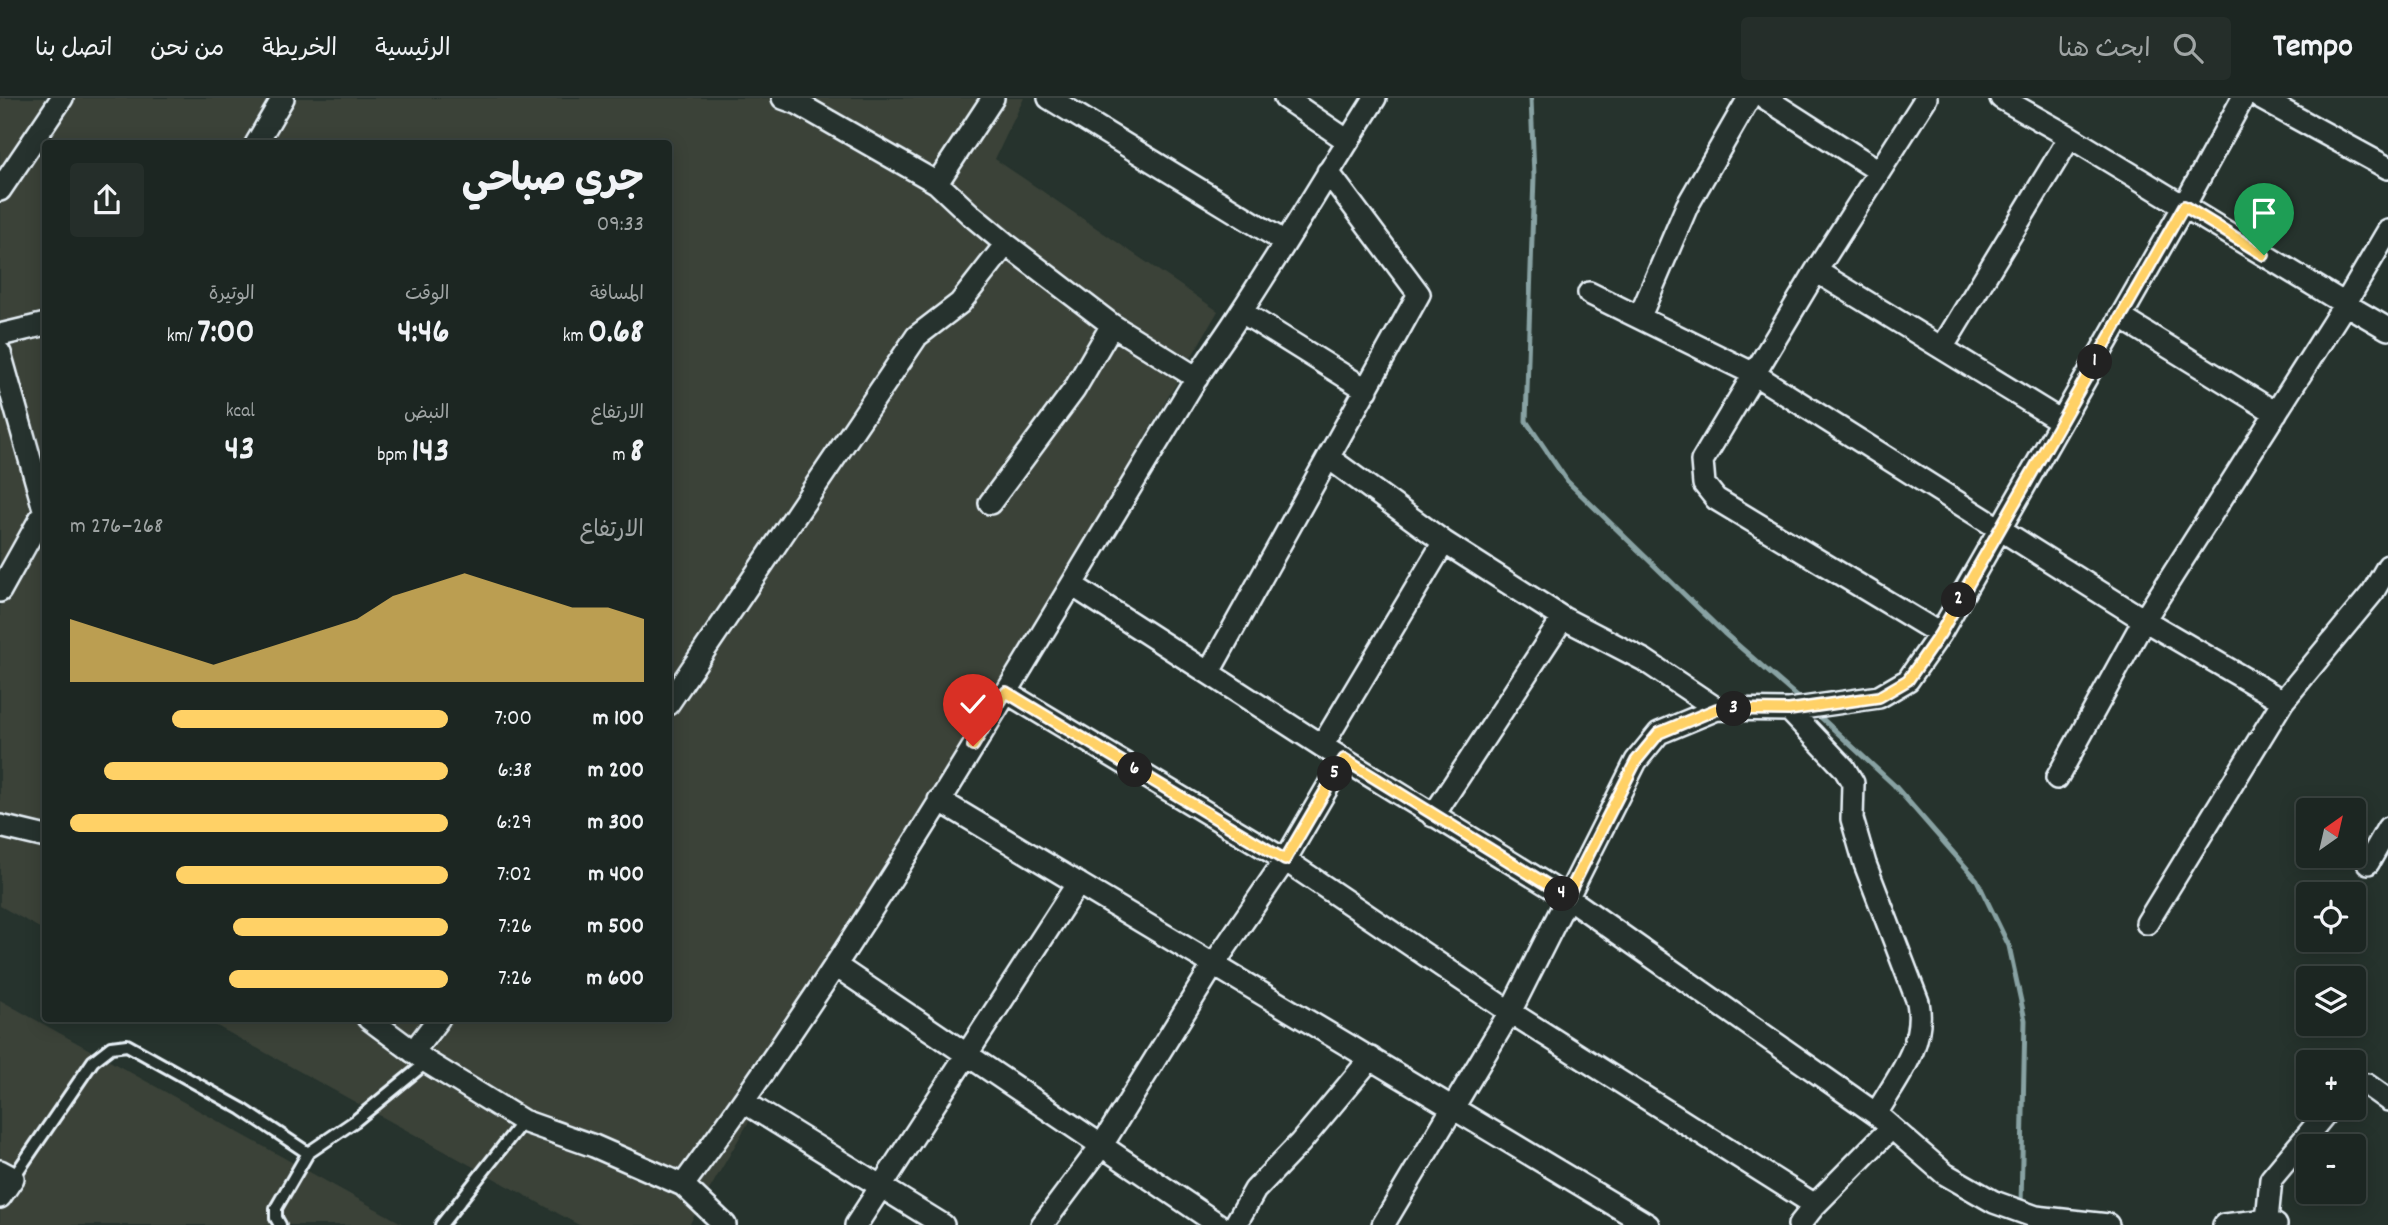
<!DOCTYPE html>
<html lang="ar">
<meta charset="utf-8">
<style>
:root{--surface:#1c2622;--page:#252e2a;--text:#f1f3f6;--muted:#a0a5a5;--line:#3a4340;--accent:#ffd166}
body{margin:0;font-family:Dekko,"Playpen Sans Arabic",sans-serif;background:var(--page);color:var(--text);direction:rtl;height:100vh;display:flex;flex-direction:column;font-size:26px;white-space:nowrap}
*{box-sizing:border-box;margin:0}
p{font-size:23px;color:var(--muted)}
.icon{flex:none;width:38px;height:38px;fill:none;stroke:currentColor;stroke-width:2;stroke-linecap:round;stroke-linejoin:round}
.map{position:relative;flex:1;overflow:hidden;direction:ltr}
.details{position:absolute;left:42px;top:42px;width:630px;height:882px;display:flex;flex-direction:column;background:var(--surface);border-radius:7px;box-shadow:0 4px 18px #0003,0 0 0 2px var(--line);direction:rtl}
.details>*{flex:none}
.needle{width:46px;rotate:34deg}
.fabs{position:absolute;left:2296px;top:700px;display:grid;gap:14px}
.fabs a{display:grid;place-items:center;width:70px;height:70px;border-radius:7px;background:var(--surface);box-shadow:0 4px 18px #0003,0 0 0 2px var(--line);font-size:35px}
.pin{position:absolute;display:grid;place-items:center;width:60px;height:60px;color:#fff;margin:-72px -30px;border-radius:50% 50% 50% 0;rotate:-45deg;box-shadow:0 0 7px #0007}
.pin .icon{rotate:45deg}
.km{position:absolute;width:35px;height:35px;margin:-18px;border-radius:50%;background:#222;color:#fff;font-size:19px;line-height:35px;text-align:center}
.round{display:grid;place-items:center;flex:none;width:74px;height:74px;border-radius:7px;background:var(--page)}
.summary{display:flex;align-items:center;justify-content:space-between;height:119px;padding:0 28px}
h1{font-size:38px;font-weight:700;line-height:52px}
.figures{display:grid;grid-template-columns:repeat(3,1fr);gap:10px;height:119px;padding:7px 28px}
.figures div{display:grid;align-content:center}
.figures b{font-size:35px;font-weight:700}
.figures small{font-size:19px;font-weight:400}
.figures p{font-size:19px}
.chart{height:196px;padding:14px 28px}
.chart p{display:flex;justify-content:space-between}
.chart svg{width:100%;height:126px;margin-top:7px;fill:var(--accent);opacity:.7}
ul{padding:0 28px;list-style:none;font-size:23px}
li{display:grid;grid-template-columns:112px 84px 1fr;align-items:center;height:52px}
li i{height:18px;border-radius:9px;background:var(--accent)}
header{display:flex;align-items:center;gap:42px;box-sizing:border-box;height:98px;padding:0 35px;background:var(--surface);border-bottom:2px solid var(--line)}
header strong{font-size:33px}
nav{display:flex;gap:38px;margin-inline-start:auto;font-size:24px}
.search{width:490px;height:63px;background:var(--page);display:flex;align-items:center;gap:18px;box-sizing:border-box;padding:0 24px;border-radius:7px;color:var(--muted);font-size:26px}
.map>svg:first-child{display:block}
.built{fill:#3a4238}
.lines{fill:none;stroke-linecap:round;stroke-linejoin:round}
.stream{stroke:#88a2a3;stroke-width:5}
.lane-casing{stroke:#e8f1f8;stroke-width:16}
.street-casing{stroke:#e8f1f8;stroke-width:26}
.lane{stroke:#26332d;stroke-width:10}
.street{stroke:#26332d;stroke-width:21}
.route-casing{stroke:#fff;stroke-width:14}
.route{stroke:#ffd166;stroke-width:9}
</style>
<header>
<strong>Tempo</strong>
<div class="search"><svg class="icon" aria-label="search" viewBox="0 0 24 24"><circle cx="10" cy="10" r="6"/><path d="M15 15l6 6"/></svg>ابحث هنا</div>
<nav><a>الرئيسية</a><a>الخريطة</a><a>من نحن</a><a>اتصل بنا</a></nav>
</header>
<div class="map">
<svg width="2388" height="1127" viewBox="0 0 2388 1127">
<rect width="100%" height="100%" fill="#26332d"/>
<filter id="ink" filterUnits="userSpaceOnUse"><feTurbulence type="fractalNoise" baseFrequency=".0143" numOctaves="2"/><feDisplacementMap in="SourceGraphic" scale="14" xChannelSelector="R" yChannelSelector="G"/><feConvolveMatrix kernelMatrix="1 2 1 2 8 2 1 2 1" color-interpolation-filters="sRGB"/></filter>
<g filter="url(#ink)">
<path class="built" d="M0,0h1024l-29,61 223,152 -529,914h-110l-375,-206 464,-1v-874h-622l-1,787 -45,-25z
M0,902l405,225h-405z"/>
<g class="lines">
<path class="stream" d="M1531,0l3,78 -8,245 41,60 157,152 78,68
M1815,614l79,73 83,95 32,66 16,74 -4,185"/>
<defs>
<path id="lane" d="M13,1080l80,-117 18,-14 16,-2 115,64 66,44
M280,1127l-4,-7v-10l32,-55 47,-32 72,-59
M441,1127l82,-104"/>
<path id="street" d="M783,0l14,5 140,80 34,32 35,29 106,81 85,53
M1049,0l236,144
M1285,0l63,43
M1765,0l114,73
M1926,0l-110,173 -114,190 2,23 12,15 224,135
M2001,0l69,39 275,167 43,-73
M2260,0l128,70
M256,46l27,-46
M937,85l56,-85
M0,92l62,-92
M1816,173l245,150
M1589,195l165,81 390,246 139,81
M1242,214l125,78
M1640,218l47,-110 62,-108
M2120,219l156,96
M0,237l46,-11
M1942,250l128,-211
M0,255l46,163
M1329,360l115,84 119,76 81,42 73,49
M990,405l84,-113 38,-65
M1072,487l250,161 245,151 309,217 69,60 49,28 42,15 72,8
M0,493l44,-79
M1209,574l210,-378 -91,-122
M1006,594l279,168 225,152 305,193
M668,606l249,-368 43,-33 46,-59
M1789,612l55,58 9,15 -1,36 13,45 53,138c8,43 -21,76 -42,112
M1322,648l122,-204
M2057,680l87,-158 201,-316 43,25
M939,702l709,425
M1433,718l130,-198
M0,728l46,11
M2368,765l20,-35
M2147,825l136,-222 90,-109 15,-26
M836,868l383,259
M368,920l59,44 96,59 71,25 89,39 42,40
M413,954l26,-34
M2354,986l13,1 21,15
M744,1004l199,123
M0,1073l13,7 -13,19
M683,1087c188,-255 346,-532 511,-803 15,-24 32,-46 47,-70 46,-70 89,-143 134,-214
M2267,1122l4,-41 59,-71
M856,1127l222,-342
M1042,1127l60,-80 112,-181 71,-104 59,-101
M1235,1127l20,-35 45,-47 71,-85
M1383,1127l127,-213 126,-251 23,-28 58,-24 72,1 90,-13 29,-17 32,-46 244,-428 59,-108
M1799,1127l16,-20 76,-77
M2224,1127l43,-5 9,5"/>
</defs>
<use href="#lane" class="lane-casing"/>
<use href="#street" class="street-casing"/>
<use href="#lane" class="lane"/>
<use href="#street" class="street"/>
</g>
</g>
<g class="lines" filter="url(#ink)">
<defs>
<path id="route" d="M973,648l33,-54 279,168 59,-101 223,138 69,-136 23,-28 58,-24 72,1 90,-13 29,-17 32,-46 244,-428 80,49"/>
</defs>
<use href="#route" class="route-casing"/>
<use href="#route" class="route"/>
</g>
</svg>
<div class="fabs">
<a><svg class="needle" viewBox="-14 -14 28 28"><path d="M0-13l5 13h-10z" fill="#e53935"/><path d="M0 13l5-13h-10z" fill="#a0a5a5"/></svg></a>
<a><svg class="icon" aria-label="locate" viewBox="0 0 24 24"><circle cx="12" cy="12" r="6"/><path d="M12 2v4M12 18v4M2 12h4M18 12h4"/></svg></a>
<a><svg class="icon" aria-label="layers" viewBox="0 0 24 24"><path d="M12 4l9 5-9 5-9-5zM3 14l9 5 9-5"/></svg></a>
<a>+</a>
<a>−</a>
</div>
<div class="pin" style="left:2264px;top:157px;background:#1e9e55"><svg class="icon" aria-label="arrive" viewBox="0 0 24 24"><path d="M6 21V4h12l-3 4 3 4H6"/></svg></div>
<div class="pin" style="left:973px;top:648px;background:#d93025"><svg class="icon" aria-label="check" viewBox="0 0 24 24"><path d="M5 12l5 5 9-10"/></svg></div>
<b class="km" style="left:2095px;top:264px">1</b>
<b class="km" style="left:1959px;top:502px">2</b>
<b class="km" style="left:1734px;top:611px">3</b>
<b class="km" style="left:1562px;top:796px">4</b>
<b class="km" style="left:1335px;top:676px">5</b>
<b class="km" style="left:1135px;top:672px">6</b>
<section class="details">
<div class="summary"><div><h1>جري صباحي</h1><p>09:33</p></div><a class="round"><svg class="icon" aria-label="share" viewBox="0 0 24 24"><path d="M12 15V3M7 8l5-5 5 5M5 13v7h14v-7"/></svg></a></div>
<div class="figures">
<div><p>المسافة</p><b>0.68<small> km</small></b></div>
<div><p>الوقت</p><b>4:46</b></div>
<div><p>الوتيرة</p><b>7:00<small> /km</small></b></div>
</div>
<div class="figures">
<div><p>الارتفاع</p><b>8<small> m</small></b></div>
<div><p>النبض</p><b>143<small> bpm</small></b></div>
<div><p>kcal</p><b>43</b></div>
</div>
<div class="chart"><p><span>الارتفاع</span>268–276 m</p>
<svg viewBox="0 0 160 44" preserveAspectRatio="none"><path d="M0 44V22L10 26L20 30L30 34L40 38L50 34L60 30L70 26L80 22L90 14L100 10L110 6L120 10L130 14L140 18L150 18L160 22V44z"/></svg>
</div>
<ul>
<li><b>100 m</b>7:00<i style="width:73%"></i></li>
<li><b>200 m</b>6:38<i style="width:91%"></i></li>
<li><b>300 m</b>6:29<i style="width:100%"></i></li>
<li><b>400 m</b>7:02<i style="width:72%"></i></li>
<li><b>500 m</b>7:26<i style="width:57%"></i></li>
<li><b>600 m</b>7:26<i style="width:58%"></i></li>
</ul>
</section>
</div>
